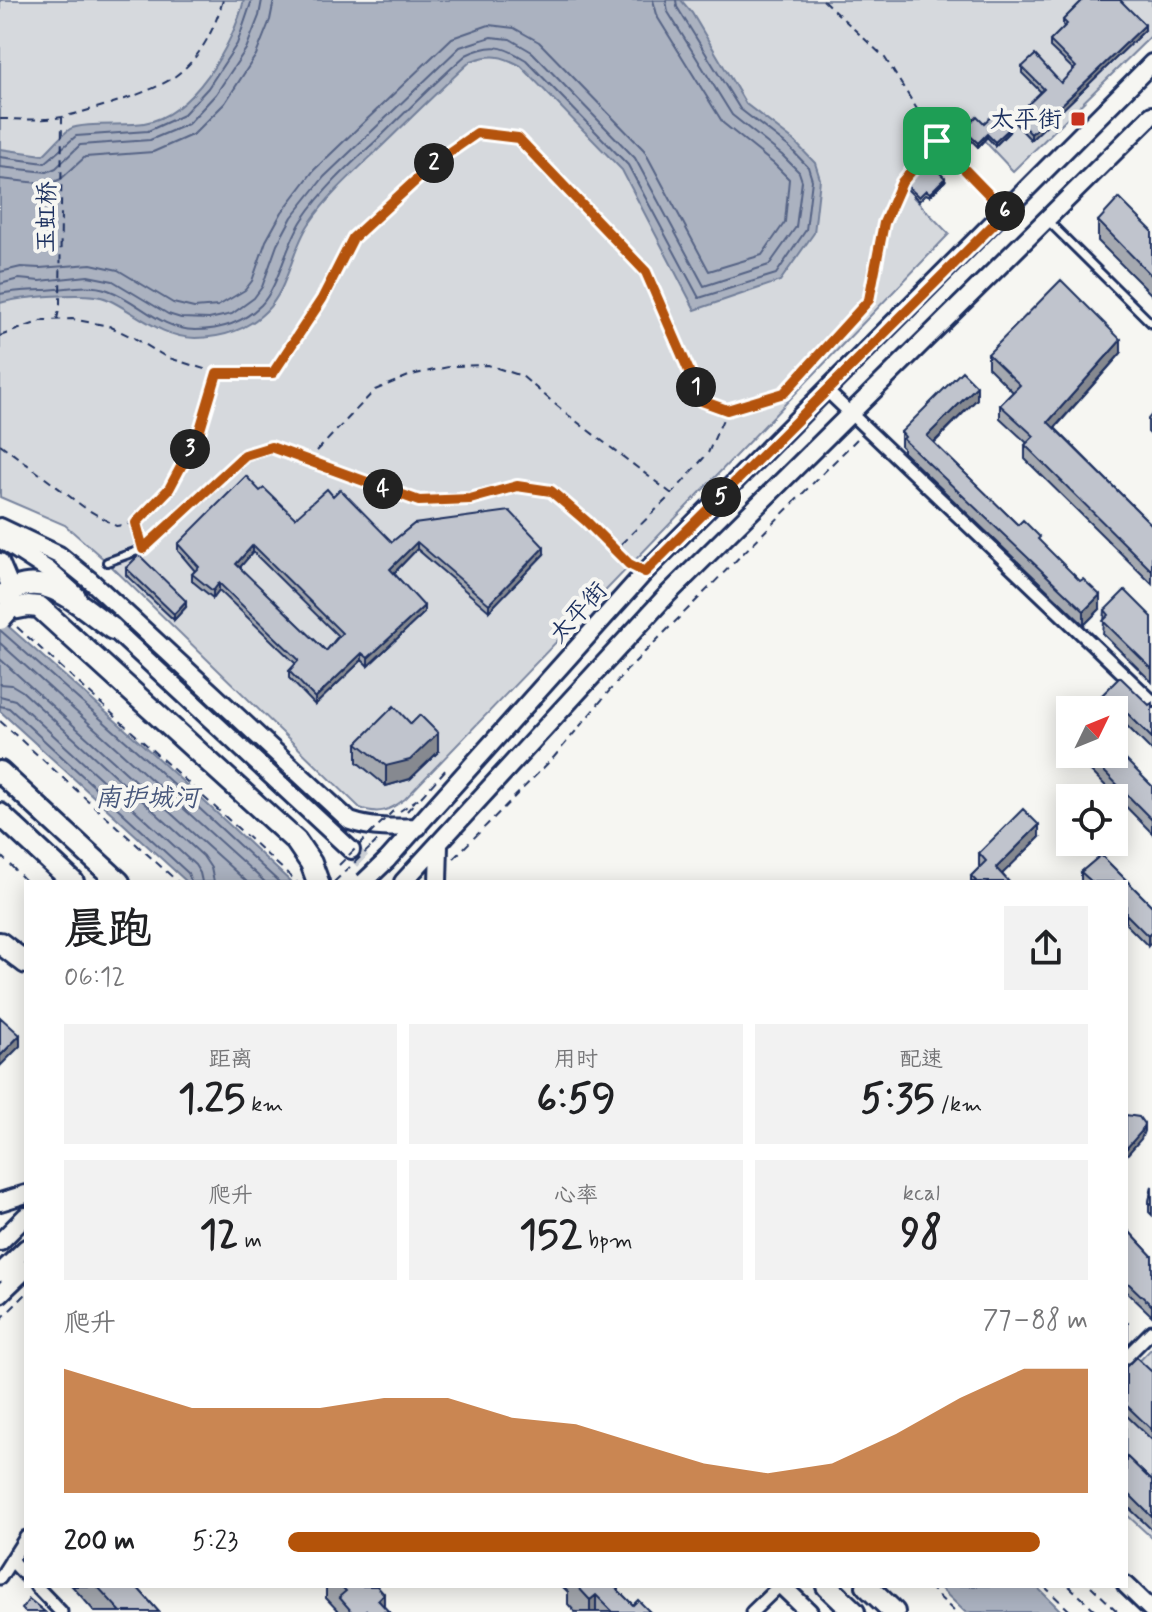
<!DOCTYPE html>
<html lang="zh">
<meta charset="utf-8">
<style>
:root{--surface:#fff;--page:#f2f2f2;--text:#202124;--muted:#757577;--accent:#b45309}
body{margin:0;font-family:Mynerve,"LXGW WenKai TC",sans-serif;background:var(--page);color:var(--text);height:100vh;display:flex;flex-direction:column;font-size:30px;white-space:nowrap}
*{box-sizing:border-box;margin:0}
p{font-size:26px;color:var(--muted)}
.icon{flex:none;width:44px;height:44px;fill:none;stroke:currentColor;stroke-width:2;stroke-linecap:round;stroke-linejoin:round}
.map{position:relative;flex:1;overflow:hidden}
.sheet{position:absolute;left:24px;top:880px;width:1104px;height:708px;display:flex;flex-direction:column;background:var(--surface);border-radius:0px;box-shadow:0 4px 20px #0003}
.sheet>*{flex:none}
.needle{width:52px;rotate:47deg}
.buttons{position:absolute;left:1056px;top:696px;display:grid;gap:16px}
.buttons a{display:grid;place-items:center;width:72px;height:72px;border-radius:0px;background:var(--surface);box-shadow:0 4px 20px #0003;font-size:40px}
.pin{position:absolute;display:grid;place-items:center;width:68px;height:68px;color:#fff;margin:-34px;border-radius:16px;box-shadow:0 4px 12px #0006}
.km{position:absolute;width:40px;height:40px;margin:-20px;border-radius:50%;background:#222;color:#fff;font-size:22px;line-height:40px;text-align:center}
.round{display:grid;place-items:center;flex:none;width:84px;height:84px;border-radius:0px;background:var(--page)}
.head{display:flex;align-items:center;justify-content:space-between;height:136px;padding:0 40px}
h1{font-size:44px;font-weight:700;line-height:60px}
.metrics{display:grid;grid-template-columns:repeat(3,1fr);gap:12px;height:136px;padding:8px 40px}
.metrics div{display:grid;align-content:center;border-radius:0px;background:var(--page);text-align:center}
.metrics b{font-size:40px;font-weight:700}
.metrics small{font-size:22px;font-weight:400}
.metrics p{font-size:22px}
.chart{height:224px;padding:16px 40px}
.chart p{display:flex;justify-content:space-between}
.chart svg{width:100%;height:144px;margin-top:8px;fill:var(--accent);opacity:.7}
ul{padding:0 40px;list-style:none;font-size:26px}
li{display:grid;grid-template-columns:128px 96px 1fr;align-items:center;height:60px}
li i{height:20px;border-radius:10px;background:var(--accent)}
.map>svg:first-child{display:block}
.green{fill:#d6d9dd;stroke:#78849e;stroke-width:2}
.water{fill:#abb2c0;stroke:#717e99;stroke-width:2}
.lines{fill:none;stroke-linecap:round;stroke-linejoin:round}
.shore{stroke:#556385;stroke-width:2}
.secondary-tunnel{stroke:#caced4;stroke-width:16;stroke-dasharray:16 8;stroke-linecap:butt}
.lane-casing{stroke:#1b2f5e;stroke-width:12}
.street-casing{stroke:#1b2f5e;stroke-width:17}
.secondary-casing{stroke:#1b2f5e;stroke-width:22}
.highway-casing{stroke:#1b2f5e;stroke-width:26}
.path{stroke:#1b2f5e;stroke-width:2;stroke-dasharray:8 6;stroke-linecap:butt}
.lane{stroke:#f6f6f2;stroke-width:6}
.street{stroke:#f6f6f2;stroke-width:11}
.secondary{stroke:#f6f6f2;stroke-width:16}
.highway{stroke:#f6f6f2;stroke-width:20}
.secondary-bridge-casing{stroke:#1b2f5e;stroke-width:22;stroke-linecap:butt}
.highway-bridge-casing{stroke:#1b2f5e;stroke-width:26;stroke-linecap:butt}
.path-bridge{stroke:#1b2f5e;stroke-width:2;stroke-dasharray:8 6;stroke-linecap:butt}
.secondary-bridge{stroke:#f6f6f2;stroke-width:16}
.highway-bridge{stroke:#f6f6f2;stroke-width:20}
.wall{fill:#a5a9b0;stroke:#1b2f5e;stroke-width:2;fill-rule:evenodd}
.shaded-wall{fill:#868990;stroke:#1b2f5e;stroke-width:2}
.building{fill:#c0c4cd;stroke:#1b2f5e;stroke-width:2;fill-rule:evenodd}
.route-casing{stroke:#fff;stroke-width:16}
.route{stroke:#b45309;stroke-width:10}
.poi-dot{fill:#c8321e;stroke:#f6f6f2;stroke-width:3}
.labels{text-anchor:middle;stroke-width:8;stroke-linejoin:round;paint-order:stroke}
.poi-label{font-size:24px;fill:#1b2f5e;stroke:#f6f6f2;text-anchor:end}
.street-label{font-size:24px;fill:#1b2f5e;stroke:#f6f6f2}
.water-label{font-size:26px;font-style:italic;fill:#46567b;stroke:#f6f6f2}
</style>
<div class="map">
<svg width="1152" height="1612" viewBox="0 0 1152 1612">
<rect width="100%" height="100%" fill="#f6f6f2"/>
<filter id="ink" filterUnits="userSpaceOnUse"><feTurbulence type="fractalNoise" baseFrequency=".0125" numOctaves="2"/><feDisplacementMap in="SourceGraphic" scale="16" xChannelSelector="R" yChannelSelector="G"/><feConvolveMatrix kernelMatrix="1 2 1 2 8 2 1 2 1" color-interpolation-filters="sRGB"/></filter>
<g filter="url(#ink)">
<path class="green" d="M0,0h1152v35l-139,136 -35,-37 -65,63 36,37 -544,565c-16,12 -26,16 -45,9l-253,-246 -42,-37 -65,-28z
M1152,1348v190l-26,-24v-139z"/>
<path class="water" d="M244,0h437l11,13 54,91 48,37 21,22 5,16 -6,54 -34,48 -85,29 -73,-140 -101,-104c-20,-11 -29,-12 -50,-5 -30,27 -59,56 -88,84 -26,25 -54,49 -74,79 -18,27 -20,64 -43,87 -19,19 -44,27 -71,27 -35,-1 -58,-25 -88,-39 -18,-8 -87,-2 -107,4v-154l43,6c9,-8 17,-19 27,-26 12,-7 57,-3 74,-6 49,-8 89,-78 100,-123z
M0,619l152,134 139,129h-104l-187,-171z
M938,1586h98l26,26h-97z"/>
<g class="lines">
<path class="shore" d="M0,157l45,6 31,-27 72,-5 35,-16 25,-27 29,-44 15,-44
M0,167l47,5 9,-4 24,-23 70,-5 38,-16 28,-30 30,-45 13,-33 3,-16
M0,179l49,5 12,-5 24,-22 68,-5 41,-18 31,-31 31,-48 14,-35 4,-20
M0,272l21,-5 19,1 51,-4 27,6 55,33 21,5 24,-2 27,-16 7,-9 14,-40 16,-29 32,-42 138,-132 37,-13 25,3 25,14 105,108 65,121 53,-16 23,-33 4,-43 -15,-15 -51,-41 -65,-105 -5,-18
M0,284l19,-5 21,2 48,-5 25,5 55,33 13,4 28,1 23,-5 22,-16 8,-11 15,-42 15,-28 32,-40 136,-130 31,-10 19,2 22,13 103,106 69,128 65,-21 27,-38 6,-46 -3,-9 -17,-17 -50,-40 -64,-103 -2,-12
M0,294c17,-4 25,-3 42,-4 22,0 44,-8 66,0 31,11 51,39 87,40 25,0 48,-7 66,-25 18,-19 25,-61 42,-86 21,-31 48,-55 75,-80 29,-28 57,-57 88,-84 25,-12 36,-10 60,5l102,105 71,133 77,-24 30,-44 6,-50 -4,-13 -19,-20 -49,-38 -63,-102 -1,-7
M1,631l145,128 133,123
M0,643l265,239
M0,659l247,223
M0,684l12,1 10,6 181,165 8,12 3,14
M0,696l15,4 180,165 5,8 2,9
M0,706l9,2 179,165 3,9"/>
<path class="secondary-tunnel" d="M351,850l34,32"/>
<defs>
<path id="lane" d="M1047,220l105,104
M107,562l36,-13 102,-94 26,-8 148,54 51,-2 47,-13 34,5 35,30 43,43 16,8"/>
<path id="street" d="M826,390l326,311
M1126,1357l26,-26
M11,1560l15,16
M0,1578l26,-41
M36,1586l25,26
M752,1612l27,-26"/>
<path id="secondary" d="M0,527l59,28 32,26 259,240c23,8 44,7 68,6
M0,539l48,31 29,26
M0,562l11,26 -1,13
M106,622l245,228
M387,860l258,-288 507,-509
M403,882l264,-287 485,-480
M438,882l1,-37
M0,1202l26,-8
M0,1242l26,-26
M0,1273l26,-25
M0,1294l26,-25
M1126,1585l26,25
M782,1586l27,26"/>
<path id="highway" d="M0,598c40,-35 78,7 113,31
M8,610l20,-4 11,1 257,234 15,22 7,19
M0,772l119,110
M0,814l73,68
M0,943l26,20
M827,1586l27,26
M867,1586l27,26"/>
</defs>
<use href="#lane" class="lane-casing"/>
<use href="#street" class="street-casing"/>
<use href="#secondary" class="secondary-casing"/>
<use href="#highway" class="highway-casing"/>
<path class="path" d="M823,0l62,58 52,83 56,58
M0,119c21,0 42,2 62,-2 30,-7 87,-23 112,-40 26,-18 40,-47 49,-77
M909,174l28,-33
M57,319l3,-14 2,-187
M0,336l44,-16 28,-1 37,7 27,13 30,18 51,16h56l49,-74 31,-61 85,-78 39,-27 41,5 128,134 56,129 25,9
M0,444l85,64 31,18 20,-3 33,-34 30,-56 17,-59
M317,451l58,-61 36,-15 42,-9 35,-1 34,11 46,39 104,79
M136,523l4,13
M621,544l51,-50 36,-41 19,-43 57,-17 85,-93 15,-77 18,-41
M17,627l280,255
M0,721l178,161
M421,797l28,-31
M400,811l19,-13
M407,811l9,-10
M372,846l5,-5
M0,855l27,27
M454,858l100,-101 72,-86 231,-232
M0,1320l26,-26
M928,1586l27,26
M1044,1586l27,26
M1069,1586l28,26
M1091,1586l27,26"/>
<use href="#lane" class="lane"/>
<use href="#street" class="street"/>
<use href="#secondary" class="secondary"/>
<use href="#highway" class="highway"/>
<defs>
<path id="secondary-bridge" d="M364,882l23,-22"/>
<path id="highway-bridge" d="M0,619l8,-9"/>
</defs>
<use href="#secondary-bridge" class="secondary-bridge-casing"/>
<use href="#highway-bridge" class="highway-bridge-casing"/>
<path class="path-bridge" d="M339,865l54,-54
M334,882l38,-36"/>
<use href="#secondary-bridge" class="secondary-bridge"/>
<use href="#highway-bridge" class="highway-bridge"/>
</g>
<path class="wall" d="M1081,0h39l25,30 -114,110 -16,-17v-6l26,-25 -19,-19v-6l39,16 13,-13 -24,-23v-6l14,-14 -1,-2v-5l18,-18z
M984,123l25,9 -14,14 -8,-9 -9,10 -14,-14v-3z
M914,177l31,4 -15,15 -4,-2 -7,7 -17,-17v-3z
M1098,221l54,10v64l-54,-54z
M1121,353l-66,75 97,97v59l-127,-125v-14l2,-2 -27,-25v-13l13,-13 -25,-25v-13z
M977,399l-43,44 84,82 22,17 60,67 -16,16 -181,-173v-4l-2,-2v-14z
M1152,414v22l-4,-4v-13z
M260,491l35,27 38,-22 59,46 22,-18 130,30 -55,57 -72,-62 -23,24 30,40 -56,53 -6,-6 -47,45 -26,-27v-7l7,-7 -77,-74 -6,8 -21,-17v-7l3,-3 -17,-20v-7zM253,552l85,84 -12,15 -87,-83z
M126,568l60,39 -12,13 -48,-45z
M1105,610l47,7v65l-49,-48z
M1152,703v48l-30,-30 -8,8v-19l35,-5z
M357,743l81,9 -28,27 -24,7 -29,-24z
M1081,754h33l38,32v47l-71,-72z
M1039,838l-37,36 7,8h-38v-6l9,-9 -1,-1v-13z
M1101,855l51,51v35l-4,5 -22,-22v-42h-45v-10z
M1152,1186v29l-3,-3v-10z
M1126,1228l26,28v60l-26,-25z
M1126,1367l26,5v68l-26,-25z
M1126,1456l26,25v49l-26,-25z
M72,1586h64l23,26h-64z
M326,1586h51l7,21 5,5h-50l-13,-14z
M562,1586h56v4l15,15 17,7h-75l-7,-8v-12z"/>
<path class="shaded-wall" d="M1145,25v5l-114,110v-6z
M1009,129v3l-14,14v-4z
M987,134v3l-9,10v-4z
M945,178v3l-15,15v-3z
M1121,340v13l-73,82v-13z
M977,386v13l-50,50v-13z
M417,542v7l-27,28v-8z
M253,545v7l-17,20v-8z
M544,547v7l-55,57v-7z
M219,583v7l-6,8v-7z
M1100,595v14l-16,16v-14z
M186,601v6l-12,13v-6z
M424,606v7l-56,53v-8z
M362,653v7l-47,45v-7z
M1122,708v13l-8,8v-13z
M438,733v19l-28,27 -24,7v-20z
M1039,825v13l-43,42v-12z
M1152,931v10l-4,5v-10z
M20,1035v11l-20,20v-10z
M1144,1124v7l-3,8 -15,17v-7z
M1128,1324v19l-2,2v-19z
M384,1594v18l-6,-12z
M596,1595v17h-6v-12z"/>
<path class="building" d="M1083,0h37l25,25 -114,109 -16,-17 29,-28 -22,-22 13,-12 26,28 15,-16 -26,-26 17,-17 -4,-4z
M994,114l15,15 -14,13 -8,-8 -9,9 -14,-13 13,-14 7,7z
M928,161l17,17 -15,15 -4,-3 -7,7 -17,-16 8,-9 4,5z
M1119,198l33,33v45l-54,-55z
M1061,280l60,60 -73,82 104,103v46l-127,-126 9,-9 -34,-31 20,-20 -32,-31z
M962,371l15,15 -50,50 91,89 5,-5 17,17 -2,2 42,42 3,-2 17,16 -16,16 -181,-172 2,-2 -4,-5z
M246,476l14,15 4,-3 31,30 32,-29 6,7 7,-7 52,53 22,-18 96,-13 34,36 -55,57 -72,-62 -27,27 34,37 -56,52 -6,-5 -47,45 -26,-27 10,-11 -80,-77 -6,8 -21,-17 7,-7 -21,-23zM253,545l89,88 -16,18 -90,-87z
M139,555l47,46 -12,13 -48,-46z
M1125,590l27,27v52l-49,-48 6,-6 -4,-5z
M1120,677l29,28 3,-2v35l-30,-30 -8,8v-6h-27z
M394,706l17,18 9,-9 18,18 -28,27 -24,6 -29,-23z
M1114,748l38,38v34l-65,-66h27z
M1023,809l16,16 -43,43 13,14h-32l-6,-6 15,-15 -7,-8z
M1101,855l51,51v25l-4,5 -22,-22v-32h-34l-11,-10z
M0,1017l20,18 -20,21z
M1126,1115l13,2 5,7 -3,8 -15,17z
M1152,1186v19l-3,-3z
M1126,1228l26,28v50l-26,-25z
M1136,1357l16,15v58l-26,-25v-38z
M1126,1456l26,25v36l-26,-26z
M97,1586h39l23,26h-38z
M341,1586h36l7,8 -6,6 11,12h-22l-1,-2 -2,2h-12l-13,-15 7,-6z
M577,1586h37l19,19 5,-5 12,12h-37l-17,-17 -6,5z
M29,1599l16,13h-20l-3,-3z"/>
</g>
<g class="lines" filter="url(#ink)">
<defs>
<path id="route" d="M477,133l41,5 128,134 56,129 25,9 57,-17 85,-93 15,-77 18,-41 35,-41 69,71 -361,360 -16,-8 -43,-43 -35,-30 -34,-5 -47,13 -51,2 -148,-54 -26,8 -102,94 -7,-26 33,-34 30,-56 18,-60h56l49,-74 31,-61 85,-78z"/>
</defs>
<use href="#route" class="route-casing"/>
<use href="#route" class="route"/>
</g>
<rect class="poi-dot" x="1070" y="111" width="16" height="16" rx="4"/>
<g class="labels">
<g class="poi-label">
<text x="1062" y="127">太平街</text>
</g>
<g class="street-label">
<text transform="translate(46 217) rotate(-89)" y="8">玉虹桥</text>
<text transform="translate(578 612) rotate(-48)" y="8">太平街</text>
</g>
<g class="water-label">
<text x="147" y="806">南护城河</text>
</g>
</g>
</svg>
<div class="buttons">
<a><svg class="needle" viewBox="-14 -14 28 28"><path d="M0-13l5 13h-10z" fill="#e53935"/><path d="M0 13l5-13h-10z" fill="#757577"/></svg></a>
<a><svg class="icon" aria-label="locate" viewBox="0 0 24 24"><circle cx="12" cy="12" r="6"/><path d="M12 2v4M12 18v4M2 12h4M18 12h4"/></svg></a>
</div>
<div class="pin" style="left:937px;top:141px;background:#1e9e55"><svg class="icon" aria-label="arrive" viewBox="0 0 24 24"><path d="M6 21V4h12l-3 4 3 4H6"/></svg></div>
<b class="km" style="left:696px;top:387px">1</b>
<b class="km" style="left:434px;top:163px">2</b>
<b class="km" style="left:190px;top:449px">3</b>
<b class="km" style="left:383px;top:489px">4</b>
<b class="km" style="left:721px;top:497px">5</b>
<b class="km" style="left:1005px;top:211px">6</b>
<section class="sheet">
<div class="head"><div><h1>晨跑</h1><p>06:12</p></div><a class="round"><svg class="icon" aria-label="share" viewBox="0 0 24 24"><path d="M12 15V3M7 8l5-5 5 5M5 13v7h14v-7"/></svg></a></div>
<div class="metrics">
<div><p>距离</p><b>1.25<small> km</small></b></div>
<div><p>用时</p><b>6:59</b></div>
<div><p>配速</p><b>5:35<small> /km</small></b></div>
</div>
<div class="metrics">
<div><p>爬升</p><b>12<small> m</small></b></div>
<div><p>心率</p><b>152<small> bpm</small></b></div>
<div><p>kcal</p><b>98</b></div>
</div>
<div class="chart"><p><span>爬升</span>77–88 m</p>
<svg viewBox="0 0 160 44" preserveAspectRatio="none"><path d="M0 44V6L10 12L20 18L30 18L40 18L50 15L60 15L70 21L80 23L90 29L100 35L110 38L120 35L130 26L140 15L150 6L160 6V44z"/></svg>
</div>
<ul>
<li><b>200 m</b>5:23<i style="width:94%"></i></li>
</ul>
</section>
</div>
